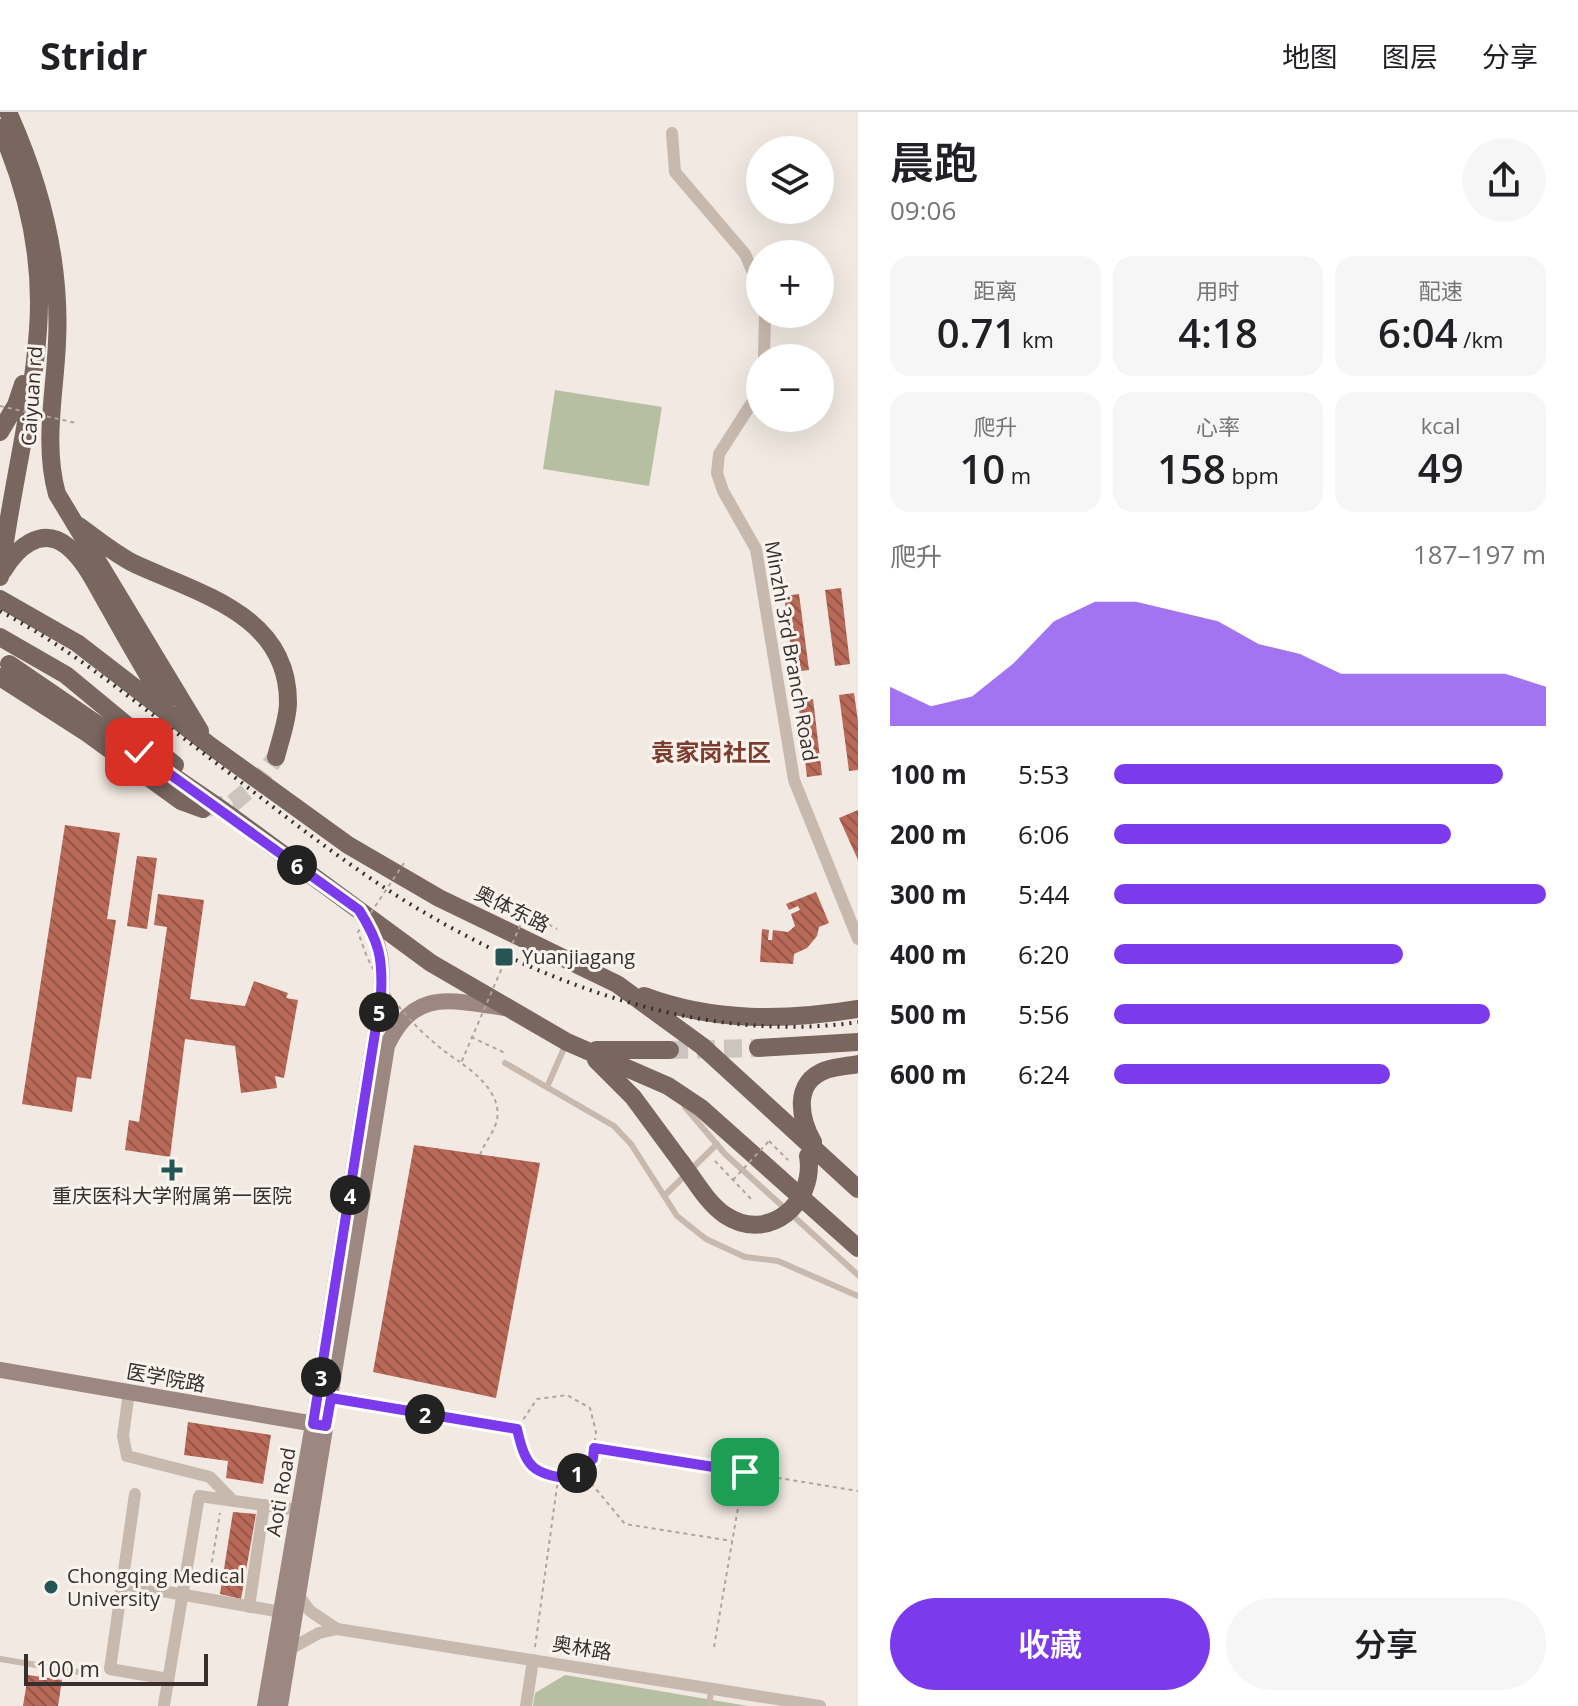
<!DOCTYPE html>
<html lang="zh">
<meta charset="utf-8">
<style>
:root{--surface:#fff;--page:#f6f6f6;--text:#202124;--muted:#757577;--line:#e0e0e0;--accent:#7c3aed}
body{margin:0;font-family:"Open Sans","Noto Sans SC",sans-serif;background:var(--page);color:var(--text);height:100vh;display:flex;flex-direction:column;font-size:30px;white-space:nowrap}
*{box-sizing:border-box;margin:0}
p{font-size:26px;color:var(--muted)}
.icon{flex:none;width:44px;height:44px;fill:none;stroke:currentColor;stroke-width:2;stroke-linecap:round;stroke-linejoin:round}
.map{position:relative;flex:1;overflow:hidden}
.side{display:flex;flex-direction:column;background:var(--surface);width:720px}
.side>*{flex:none}
.tools{position:absolute;left:746px;top:24px;display:grid;gap:16px}
.tools a{display:grid;place-items:center;width:88px;height:88px;border-radius:50%;background:var(--surface);box-shadow:0 8px 32px #0002;font-size:40px}
.scale{position:absolute;left:24px;bottom:20px;width:184px;box-sizing:border-box;padding-left:8px;border:4px solid #382f2c;border-top:0;font-size:22px;line-height:28px;white-space:nowrap;color:#382f2c;-webkit-text-stroke:6px #f9f3ee;paint-order:stroke}
.pin{position:absolute;display:grid;place-items:center;width:68px;height:68px;color:#fff;margin:-34px;border-radius:16px;box-shadow:0 4px 12px #0006}
.km{position:absolute;width:40px;height:40px;margin:-20px;border-radius:50%;background:#222;color:#fff;font-size:22px;line-height:40px;text-align:center}
.round{display:grid;place-items:center;flex:none;width:84px;height:84px;border-radius:42px;background:var(--page)}
.head{display:flex;align-items:center;justify-content:space-between;height:136px;padding:0 32px}
h1{font-size:44px;font-weight:600;line-height:60px}
.stats{display:grid;grid-template-columns:repeat(3,1fr);gap:12px;height:136px;padding:8px 32px}
.stats div{display:grid;align-content:center;border-radius:20px;background:var(--page);text-align:center}
.stats b{font-size:40px;font-weight:600}
.stats small{font-size:22px;font-weight:400}
.stats p{font-size:22px}
.chart{height:224px;padding:16px 32px}
.chart p{display:flex;justify-content:space-between}
.chart svg{width:100%;height:144px;margin-top:8px;fill:var(--accent);opacity:.7}
.button{display:flex;gap:16px;margin-top:auto;padding:16px 32px}
.button a{flex:1;height:92px;border-radius:48px;background:var(--accent);color:#fff;font-size:32px;font-weight:600;line-height:92px;text-align:center}
.button a+a{background:var(--page);color:var(--text)}
ul{padding:0 32px;list-style:none;font-size:26px}
li{display:grid;grid-template-columns:128px 96px 1fr;align-items:center;height:60px}
li i{height:20px;border-radius:10px;background:var(--accent)}
header{display:flex;align-items:center;gap:48px;box-sizing:border-box;height:112px;padding:0 40px;background:var(--surface);border-bottom:2px solid var(--line)}
header strong{font-size:38px}
nav{display:flex;gap:44px;margin-inline-start:auto;font-size:28px}
main{display:flex;flex:1;min-height:0}
.map>svg:first-child{display:block}
.grass{fill:#b7bfa3}
.building{fill:url(#building-back-hatch)}
.lines{fill:none;stroke-linecap:round;stroke-linejoin:round}
.primary-tunnel{stroke:#ccc4be;stroke-width:18;stroke-dasharray:18 9;stroke-linecap:butt}
.path{stroke:#b4a399;stroke-width:2;stroke-dasharray:4 4;stroke-linecap:butt}
.lane{stroke:#c8b9ae;stroke-width:6}
.street{stroke:#c8b9ae;stroke-width:12}
.secondary{stroke:#9c8880;stroke-width:16}
.primary{stroke:#78665f;stroke-width:18}
.rail{stroke:#382f2c;stroke-width:4;stroke-dasharray:2 6;stroke-linecap:butt}
.path-bridge{stroke:#b4a399;stroke-width:2;stroke-dasharray:4 4;stroke-linecap:butt}
.primary-bridge{stroke:#78665f;stroke-width:18}
.route-casing{stroke:#fff;stroke-width:16}
.route{stroke:#7c3aed;stroke-width:10}
.poi-dot{fill:#265555;stroke:#f9f3ee;stroke-width:3}
.labels{text-anchor:middle;stroke-width:6;stroke-linejoin:round;paint-order:stroke}
.street-label{font-size:20px;fill:#382f2c;stroke:#f9f3ee}
.poi-label{font-size:20px;fill:#382f2c;stroke:#f9f3ee;text-anchor:start}
.quarter-label{font-size:24px;font-weight:bold;fill:#7e3c2e;stroke:#f9f3ee}
</style>
<header>
<strong>Stridr</strong>
<nav><a>地图</a><a>图层</a><a>分享</a></nav>
</header>
<main>
<div class="map">
<svg width="858" height="1594" viewBox="0 0 858 1594">
<defs>
<pattern id="building-back-hatch" width="6" height="6" patternUnits="userSpaceOnUse" patternTransform="scale(2)"><rect width="6" height="6" fill="#b86958"/><path d="M-1 5l2 2M0 0l6 6M5-1l2 2" fill="none" stroke="#975749"/></pattern>
</defs>
<rect width="100%" height="100%" fill="#f1e9e2"/>
<path class="grass" d="M555,278l107,17 -13,79 -106,-17z
M565,1563l183,31h-215l2,-13z"/>
<path class="building" d="M841,476l9,76 -15,2 -10,-76z
M799,482l10,76 -15,2 -10,-76z
M854,581l4,28v49l-9,1 -10,-76z
M813,587l9,76 -15,2 -9,-76z
M858,698v50l-19,-42z
M65,713l55,8 -13,86 9,1 -25,159 -14,-2 -5,35 -50,-8z
M137,744l20,2 -10,71 -20,-3z
M816,780l13,31 -10,4 -2,9 -10,12 -13,6 -1,10 -33,-2 2,-33 7,1 -1,10h4l1,-10 15,2 7,-6 -4,-12 9,-4 -2,-4 -9,4 -3,-6z
M158,782l46,6 -14,99 55,7 9,-25 34,12 -2,5 12,2 -14,78 -9,-2 2,12 -36,5 -6,-47 -50,-7 -15,118 -45,-7 4,-30 10,2 28,-195 -13,-2z
M414,1033l126,18 -44,235 -123,-26z
M188,1310l83,13 -8,49 -37,-6 2,-17 -44,-6z
M233,1400l23,2 -15,85 -21,-5z
M28,1563l34,5 -4,26h-35z"/>
<g class="lines">
<path class="primary-tunnel" d="M206,696l27,-5 25,-21 18,-25
M670,938l88,-2"/>
<path class="path" d="M497,792l29,8 31,17
M471,925l34,16
M769,1029l19,19
M715,1049l37,39
M344,1288l173,29c9,39 15,44 53,50l23,-20 3,-27 -6,-24 -23,-13 -30,4 -20,30
M596,1336l262,43
M581,1359l44,53 107,17
M208,1474l12,-73
M535,1535l23,-168
M714,1535l30,-174"/>
<path class="lane" d="M505,951l109,63 17,18 46,72 29,23 39,18 33,4 80,35
M547,975l18,-41
M685,995l40,47 133,121
M664,1084l53,-52
M0,1547l79,13
M709,1594l2,-16"/>
<path class="street" d="M672,21l3,39 70,82 15,35
M764,246l1,-44
M760,266l-7,23 -34,53 -2,19 6,18 33,58 38,231 64,159
M129,1280l-6,44 4,20 83,21 23,24
M135,1382l-25,175 58,10
M123,1472l158,28
M299,1484l11,15 27,18 483,77
M249,1495l15,-102
M290,1537l29,-16 18,-4
M164,1593l35,-209 99,14
M526,1594l7,-46"/>
<path class="secondary" d="M0,1258l321,55
M265,1594l48,-282 68,-429c2,-35 0,-51 -19,-80
M280,1594l107,-660c27,-59 64,-45 118,-38"/>
<path class="primary" d="M8,0c33,73 53,150 49,230 -2,51 -14,102 0,152l143,237
M0,16c28,63 43,133 38,202 -6,83 -28,164 -38,247
M0,320l16,-27 7,-21
M79,414c18,13 36,28 56,38 65,30 153,51 153,138 0,18 -8,38 -12,55
M3,459c13,-22 38,-46 64,-25 19,15 30,41 42,61 18,33 37,65 56,97
M0,487l77,44 131,101 140,101 91,53 178,86 85,62 156,143
M0,525l66,38 109,90
M9,552l215,147 207,152 136,79 101,44 33,22 157,140
M0,565l87,56 94,68 22,8
M644,884c69,26 142,25 214,13
M758,936l100,-6
M596,938h74
M596,948l37,37 48,65
M813,1030c-13,-23 -21,-60 13,-72 10,-3 21,-4 32,-6"/>
<path class="rail" d="M0,499c70,37 131,88 194,135 71,54 140,111 216,158 130,79 294,141 448,118"/>
<path class="path-bridge" d="M0,294l76,17
M404,751l-46,69c4,11 8,24 14,35 20,36 52,72 88,95
M480,1043c4,-11 11,-19 15,-29 11,-26 -15,-50 -34,-63l65,-151
M733,1068l36,-39"/>
<path class="primary-bridge" d="M681,1050c13,17 26,41 44,53 43,29 91,-12 83,-59"/>
</g>
<g class="lines">
<defs>
<path id="route" d="M139,640l220,158c20,32 24,47 22,85l-68,429 13,2 5,-28 186,31c9,39 15,44 53,50l23,-20 1,-11 151,24"/>
</defs>
<use href="#route" class="route-casing"/>
<use href="#route" class="route"/>
</g>
<g class="poi-dot">
<rect x="494" y="835" width="20" height="20" rx="4"/>
<path d="M168 1046h8v8h8v8h-8v8h-8v-8h-8v-8h8z"/>
<circle cx="51" cy="1475" r="8"/>
</g>
<g class="labels">
<g class="street-label">
<text transform="translate(32 284) rotate(-86)" y="7">Caiyuan rd</text>
<text transform="translate(791 539) rotate(80)" y="7">Minzhi 3rd Branch Road</text>
<text transform="translate(512 797) rotate(26)" y="7">奥体东路</text>
<text transform="translate(166 1266) rotate(10)" y="7">医学院路</text>
<text transform="translate(281 1380) rotate(-80)" y="7">Aoti Road</text>
<text transform="translate(582 1536) rotate(9)" y="7">奥林路</text>
</g>
<g class="poi-label">
<text x="522" y="852">Yuanjiagang</text>
<text x="172" y="1091" text-anchor="middle">重庆医科大学附属第一医院</text>
<text x="67" y="1471">Chongqing Medical<tspan x="67" dy="23">University</tspan></text>
</g>
<g class="quarter-label">
<text x="711" y="649">袁家岗社区</text>
</g>
</g>
</svg>
<div class="tools">
<a><svg class="icon" aria-label="layers" viewBox="0 0 24 24"><path d="M12 4l9 5-9 5-9-5zM3 14l9 5 9-5"/></svg></a>
<a>+</a>
<a>−</a>
</div>
<div class="scale">100 m</div>
<div class="pin" style="left:745px;top:1360px;background:#1e9e55"><svg class="icon" aria-label="arrive" viewBox="0 0 24 24"><path d="M6 21V4h12l-3 4 3 4H6"/></svg></div>
<div class="pin" style="left:139px;top:640px;background:#d93025"><svg class="icon" aria-label="check" viewBox="0 0 24 24"><path d="M5 12l5 5 9-10"/></svg></div>
<b class="km" style="left:577px;top:1361px">1</b>
<b class="km" style="left:425px;top:1302px">2</b>
<b class="km" style="left:321px;top:1265px">3</b>
<b class="km" style="left:350px;top:1083px">4</b>
<b class="km" style="left:379px;top:900px">5</b>
<b class="km" style="left:297px;top:753px">6</b>
</div>
<section class="side">
<div class="head"><div><h1>晨跑</h1><p>09:06</p></div><a class="round"><svg class="icon" aria-label="share" viewBox="0 0 24 24"><path d="M12 15V3M7 8l5-5 5 5M5 13v7h14v-7"/></svg></a></div>
<div class="stats">
<div><p>距离</p><b>0.71<small> km</small></b></div>
<div><p>用时</p><b>4:18</b></div>
<div><p>配速</p><b>6:04<small> /km</small></b></div>
</div>
<div class="stats">
<div><p>爬升</p><b>10<small> m</small></b></div>
<div><p>心率</p><b>158<small> bpm</small></b></div>
<div><p>kcal</p><b>49</b></div>
</div>
<div class="chart"><p><span>爬升</span>187–197 m</p>
<svg viewBox="0 0 160 44" preserveAspectRatio="none"><path d="M0 44V32L10 38L20 35L30 25L40 12L50 6L60 6L70 9L80 12L90 19L100 22L110 28L120 28L130 28L140 28L150 28L160 32V44z"/></svg>
</div>
<ul>
<li><b>100 m</b>5:53<i style="width:90%"></i></li>
<li><b>200 m</b>6:06<i style="width:78%"></i></li>
<li><b>300 m</b>5:44<i style="width:100%"></i></li>
<li><b>400 m</b>6:20<i style="width:67%"></i></li>
<li><b>500 m</b>5:56<i style="width:87%"></i></li>
<li><b>600 m</b>6:24<i style="width:64%"></i></li>
</ul>
<div class="button"><a>收藏</a><a>分享</a></div>
</section>
</main>
